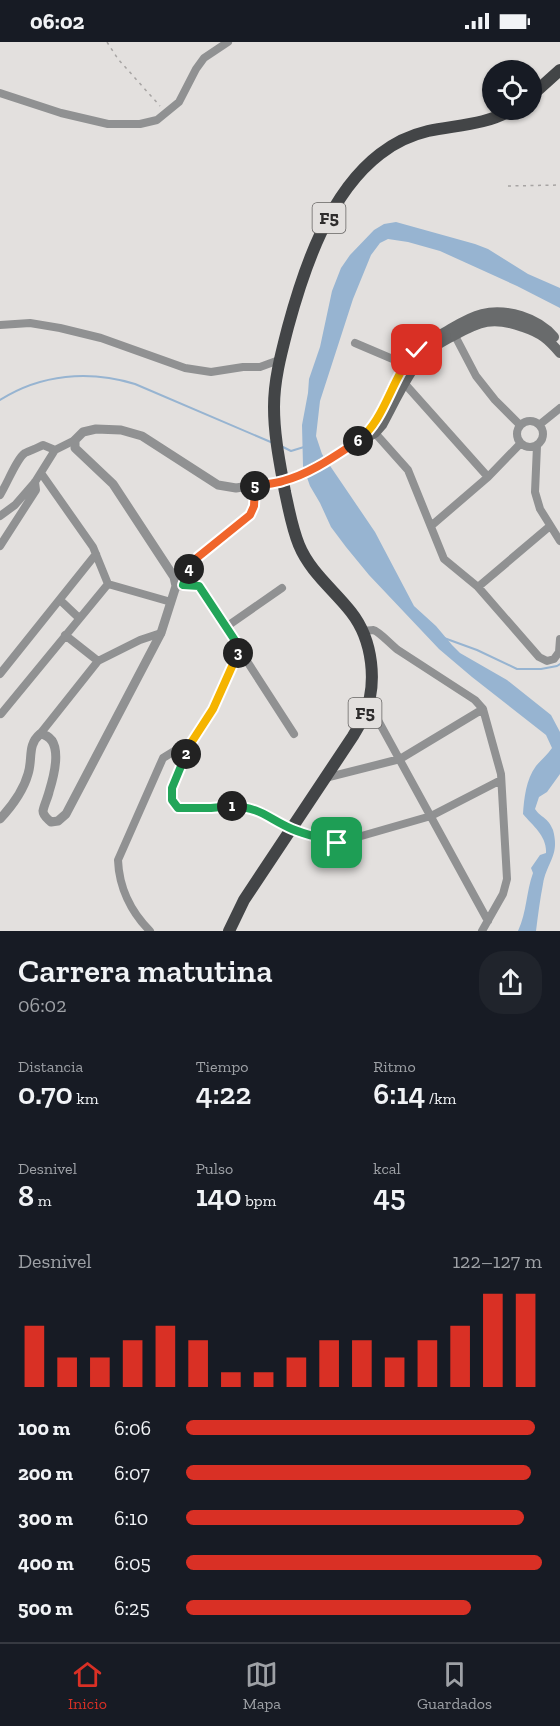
<!DOCTYPE html>
<html lang="es">
<meta charset="utf-8">
<style>
:root{--surface:#171b24;--page:#20242c;--text:#f1f3f6;--muted:#9ea1a6;--line:#363941;--accent:#d93025}
body{margin:0;font-family:"Zilla Slab",serif;background:var(--page);color:var(--text);height:100vh;display:flex;flex-direction:column;font-size:22px;white-space:nowrap}
*{box-sizing:border-box;margin:0}
p{font-size:20px;color:var(--muted)}
.icon{flex:none;width:33px;height:33px;fill:none;stroke:currentColor;stroke-width:2;stroke-linecap:round;stroke-linejoin:round}
.map{position:relative;height:889px;overflow:hidden}
.drawer{display:flex;flex-direction:column;background:var(--surface);flex:1}
.drawer>*{flex:none}
.fabs{position:absolute;left:482px;top:18px;display:grid;gap:12px}
.fabs a{display:grid;place-items:center;width:60px;height:60px;border-radius:50%;background:var(--surface);box-shadow:0 2px 4px #0004;font-size:30px}
.pin{position:absolute;display:grid;place-items:center;width:51px;height:51px;color:#fff;margin:-26px;border-radius:12px;box-shadow:0 3px 9px #0006}
.km{position:absolute;width:30px;height:30px;margin:-15px;border-radius:50%;background:#222;color:#fff;font-size:16px;line-height:30px;text-align:center}
.round{display:grid;place-items:center;flex:none;width:63px;height:63px;border-radius:24px;background:var(--page)}
.head{display:flex;align-items:center;justify-content:space-between;height:102px;padding:0 18px}
h1{font-size:33px;font-weight:600;line-height:45px}
.figures{display:grid;grid-template-columns:repeat(3,1fr);gap:9px;height:102px;padding:6px 18px}
.figures div{display:grid;align-content:center}
.figures b{font-size:30px;font-weight:600}
.figures small{font-size:16px;font-weight:400}
.figures p{font-size:16px}
.chart{height:168px;padding:12px 18px}
.chart p{display:flex;justify-content:space-between}
.chart svg{width:100%;height:108px;margin-top:6px;stroke:var(--accent);stroke-width:6}
ul{padding:0 18px;list-style:none;font-size:20px}
li{display:grid;grid-template-columns:96px 72px 1fr;align-items:center;height:45px}
li i{height:15px;border-radius:8px;background:var(--accent)}
.status{display:flex;justify-content:space-between;align-items:center;height:42px;padding:0 30px;background:var(--surface);direction:ltr}
.status svg{height:16px;fill:currentColor}
.menu{display:flex;justify-content:space-around;align-items:center;height:84px;border-top:2px solid var(--line);background:var(--surface);font-size:16px;color:var(--muted)}
.menu a{display:grid;justify-items:center;gap:3px}
.menu .on{color:var(--accent)}
.map>svg:first-child{display:block}
.water{fill:#97b4d1}
.lines{fill:none;stroke-linecap:round;stroke-linejoin:round}
.stream{stroke:#97b4d1;stroke-width:2}
.path{stroke:#a7a4a3;stroke-width:1.5;stroke-dasharray:3 4.5;stroke-linecap:butt}
.minor{stroke:#909192;stroke-width:8}
.tertiary{stroke:#909192;stroke-width:9}
.secondary{stroke:#696b6c;stroke-width:10}
.trunk{stroke:#434547;stroke-width:12}
.split-1-casing{stroke:#fff;stroke-width:12}
.split-2-casing{stroke:#fff;stroke-width:12}
.split-3-casing{stroke:#fff;stroke-width:12}
.split-4-casing{stroke:#fff;stroke-width:12}
.split-5-casing{stroke:#fff;stroke-width:12}
.split-6-casing{stroke:#fff;stroke-width:12}
.split-7-casing{stroke:#fff;stroke-width:12}
.split-1{stroke:#22a559;stroke-width:8}
.split-2{stroke:#22a559;stroke-width:8}
.split-3{stroke:#f5b400;stroke-width:8}
.split-4{stroke:#22a559;stroke-width:8}
.split-5{stroke:#f0652b;stroke-width:8}
.split-6{stroke:#f0652b;stroke-width:8}
.split-7{stroke:#f5b400;stroke-width:8}
.labels{text-anchor:middle;stroke-width:5;stroke-linejoin:round;paint-order:stroke}
.shield{fill:#e3e0de;stroke:#656362;stroke-width:1.5}
.shield-label{font-size:18px;font-weight:bold;fill:#2f2d2d}
</style>
<div class="status"><b>06:02</b><svg viewBox="0 0 49 12"><path d="M0 12V9h3v3zM5 12V6h3v6zM10 12V3h3v9zM15 12V0h3v12zM26 1h20v11H26zM47 4h2v5h-2z"/></svg></div>
<div class="map">
<svg width="560" height="889" viewBox="0 0 560 889">
<rect width="100%" height="100%" fill="#e3e0de"/>
<path class="water" d="M396,180l79,22 13,5 40,25 32,14v20l-43,-22 -77,-35 -32,-9 -20,-3 -8,4 -9,12 -18,44 -33,102 -4,35 6,18 53,78 39,74 22,20 16,19 8,8 47,27 44,35 9,17v42l-13,18 -8,5 -4,12c6,9 13,8 18,21 7,26 -6,31 -10,54 -3,15 -5,31 -7,47h-18c9,-19 8,-39 15,-58l-2,-5 9,-13 6,-2c1,-17 -13,-27 -23,-39 1,-15 3,-35 13,-48 5,-6 11,-11 16,-18l-6,-13 -74,-58 -33,-28 -70,-74 -23,-28 -15,-20 -11,-24 -10,-17 -7,-20 -1,-41 6,-32 1,-14 11,-32 12,-56 9,-23 9,-13 24,-25 10,-6z"/>
<g class="lines">
<path class="stream" d="M0,358c41,-26 89,-30 135,-16l138,59
M281,404l10,5 13,-4
M444,596l33,12 40,19h24l16,-3 3,-2"/>
<path class="path" d="M107,0l11,17 42,47
M508,144l52,-1"/>
<path class="minor" d="M0,51l61,20 47,11h32l17,-4 22,-18 17,-33 8,-11 24,-16
M0,283l30,-2 30,5 41,10 84,30 26,4 32,-5h17l19,-7
M453,290l23,44 19,24 25,25
M355,301l40,17 11,9
M401,340l4,2 83,93
M517 392a13 13 0 1 1 26 0a13 13 0 1 1-26 0Z
M539,383l21,-17
M375,391l33,37 36,89 34,28 61,70 8,4 7,-2 5,-7 1,-13
M537,404l-2,46 5,17 20,32
M41,431l52,74 15,37
M0,453c7,-11 17,-37 25,-42 6,-3 13,-5 18,-8l12,5
M0,474l15,-11 20,-23 20,-32 20,-10
M431,484l57,-49 32,-33
M0,504l36,-56 -1,-8
M183,543l4,-14 11,-14 52,-42 4,-9 1,-20
M176,544l23,1 95,147
M478,545l72,-61
M60,558l19,18
M226,585l56,-39
M362,589c1,0 10,-1 11,-1 6,1 18,15 25,20l77,50 8,9 18,65 6,105 -4,15 -21,37
M65,593l33,26
M240,606l-27,61 -22,34 -19,45v12l7,8h32l18,-2 19,1 15,5 29,17 45,14 94,-27 70,-36
M0,632l96,-120
M368,660l120,219
M1,672l107,-130 63,18
M40,692l58,-73 42,-21 21,-7
M325,736l75,-19 83,-50
M150,889c-19,-19 -31,-44 -32,-71l45,-102 13,-8 13,-2"/>
<path class="tertiary" d="M0,777c12,-13 23,-27 28,-45 5,-15 -1,-29 12,-40 25,3 14,42 9,58 -1,5 -5,13 -6,19 0,5 5,8 8,11l7,-1 8,-7 95,-181 15,-47 -2,-9 -61,-93 -38,-36v-8l8,-8 13,-3 25,1 21,6 76,49 18,3 47,-7"/>
<path class="secondary" d="M376,379c10,-19 22,-49 35,-65 9,-11 22,-17 34,-24 12,-7 24,-15 37,-18 24,-6 56,4 72,23
M283,439l19,-7 73,-41 7,-8c11,-20 25,-51 40,-68 8,-9 20,-15 31,-21 27,-15 40,-20 70,-9 18,6 25,12 37,26"/>
<path class="trunk" d="M531,54l29,-26
M229,889l15,-31 109,-164c4,-7 8,-13 11,-20 14,-32 9,-76 -13,-104 -17,-22 -41,-40 -52,-67 -7,-17 -10,-35 -14,-53 -5,-28 -11,-56 -11,-85 0,-27 7,-53 14,-80 16,-59 41,-134 92,-173 14,-11 31,-19 48,-23 28,-6 58,-6 83,-21"/>
</g>
<g class="lines">
<defs>
<path id="split-1" d="M232,764c30,2 35,12 60,23 14,6 30,9 45,14"/>
<path id="split-2" d="M186,712l-14,34v12l6,8h33l21,-2"/>
<path id="split-3" d="M186,712l5,-11 22,-34 25,-56"/>
<path id="split-4" d="M189,527l-6,16 16,1 41,62 -2,5"/>
<path id="split-5" d="M189,527l9,-12 52,-42 4,-9 1,-20"/>
<path id="split-6" d="M255,444c9,-2 19,-2 28,-5 27,-7 52,-25 75,-40"/>
<path id="split-7" d="M358,399c29,-23 33,-65 59,-91"/>
</defs>
<use href="#split-1" class="split-1-casing"/>
<use href="#split-2" class="split-2-casing"/>
<use href="#split-3" class="split-3-casing"/>
<use href="#split-4" class="split-4-casing"/>
<use href="#split-5" class="split-5-casing"/>
<use href="#split-6" class="split-6-casing"/>
<use href="#split-7" class="split-7-casing"/>
<use href="#split-1" class="split-1"/>
<use href="#split-2" class="split-2"/>
<use href="#split-3" class="split-3"/>
<use href="#split-4" class="split-4"/>
<use href="#split-5" class="split-5"/>
<use href="#split-6" class="split-6"/>
<use href="#split-7" class="split-7"/>
</g>
<g class="labels">
<g class="shield">
<rect x="312.5" y="161" width="33" height="30" rx="4.5"/>
<rect x="348.5" y="656" width="33" height="30" rx="4.5"/>
</g>
<g class="shield-label">
<text x="329" y="182">F5</text>
<text x="365" y="677">F5</text>
</g>
</g>
</svg>
<div class="fabs">
<a><svg class="icon" aria-label="locate" viewBox="0 0 24 24"><circle cx="12" cy="12" r="6"/><path d="M12 2v4M12 18v4M2 12h4M18 12h4"/></svg></a>
</div>
<div class="pin" style="left:337px;top:801px;background:#1e9e55"><svg class="icon" aria-label="arrive" viewBox="0 0 24 24"><path d="M6 21V4h12l-3 4 3 4H6"/></svg></div>
<div class="pin" style="left:417px;top:308px;background:#d93025"><svg class="icon" aria-label="check" viewBox="0 0 24 24"><path d="M5 12l5 5 9-10"/></svg></div>
<b class="km" style="left:232px;top:764px">1</b>
<b class="km" style="left:186px;top:712px">2</b>
<b class="km" style="left:238px;top:611px">3</b>
<b class="km" style="left:189px;top:527px">4</b>
<b class="km" style="left:255px;top:444px">5</b>
<b class="km" style="left:358px;top:399px">6</b>
</div>
<section class="drawer">
<div class="head"><div><h1>Carrera matutina</h1><p>06:02</p></div><a class="round"><svg class="icon" aria-label="share" viewBox="0 0 24 24"><path d="M12 15V3M7 8l5-5 5 5M5 13v7h14v-7"/></svg></a></div>
<div class="figures">
<div><p>Distancia</p><b>0.70<small> km</small></b></div>
<div><p>Tiempo</p><b>4:22</b></div>
<div><p>Ritmo</p><b>6:14<small> /km</small></b></div>
</div>
<div class="figures">
<div><p>Desnivel</p><b>8<small> m</small></b></div>
<div><p>Pulso</p><b>140<small> bpm</small></b></div>
<div><p>kcal</p><b>45</b></div>
</div>
<div class="chart"><p><span>Desnivel</span>122–127 m</p>
<svg viewBox="0 0 160 44" preserveAspectRatio="none"><path d="M5 44V19M15 44V32M25 44V32M35 44V25M45 44V19M55 44V25M65 44V38M75 44V38M85 44V32M95 44V25M105 44V25M115 44V32M125 44V25M135 44V19M145 44V6M155 44V6"/></svg>
</div>
<ul>
<li><b>100 m</b>6:06<i style="width:98%"></i></li>
<li><b>200 m</b>6:07<i style="width:97%"></i></li>
<li><b>300 m</b>6:10<i style="width:95%"></i></li>
<li><b>400 m</b>6:05<i style="width:100%"></i></li>
<li><b>500 m</b>6:25<i style="width:80%"></i></li>
</ul>
</section>
<nav class="menu">
<a class="on"><svg class="icon" aria-label="home" viewBox="0 0 24 24"><path d="M3 11l9-7 9 7M6 9v11h12V9"/></svg>Inicio</a>
<a><svg class="icon" aria-label="map" viewBox="0 0 24 24"><path d="M3 6l6-2 6 2 6-2v14l-6 2-6-2-6 2zM9 4v14M15 6v14"/></svg>Mapa</a>
<a><svg class="icon" aria-label="saved" viewBox="0 0 24 24"><path d="M7 4h10v16l-5-4-5 4z"/></svg>Guardados</a>
</nav>
